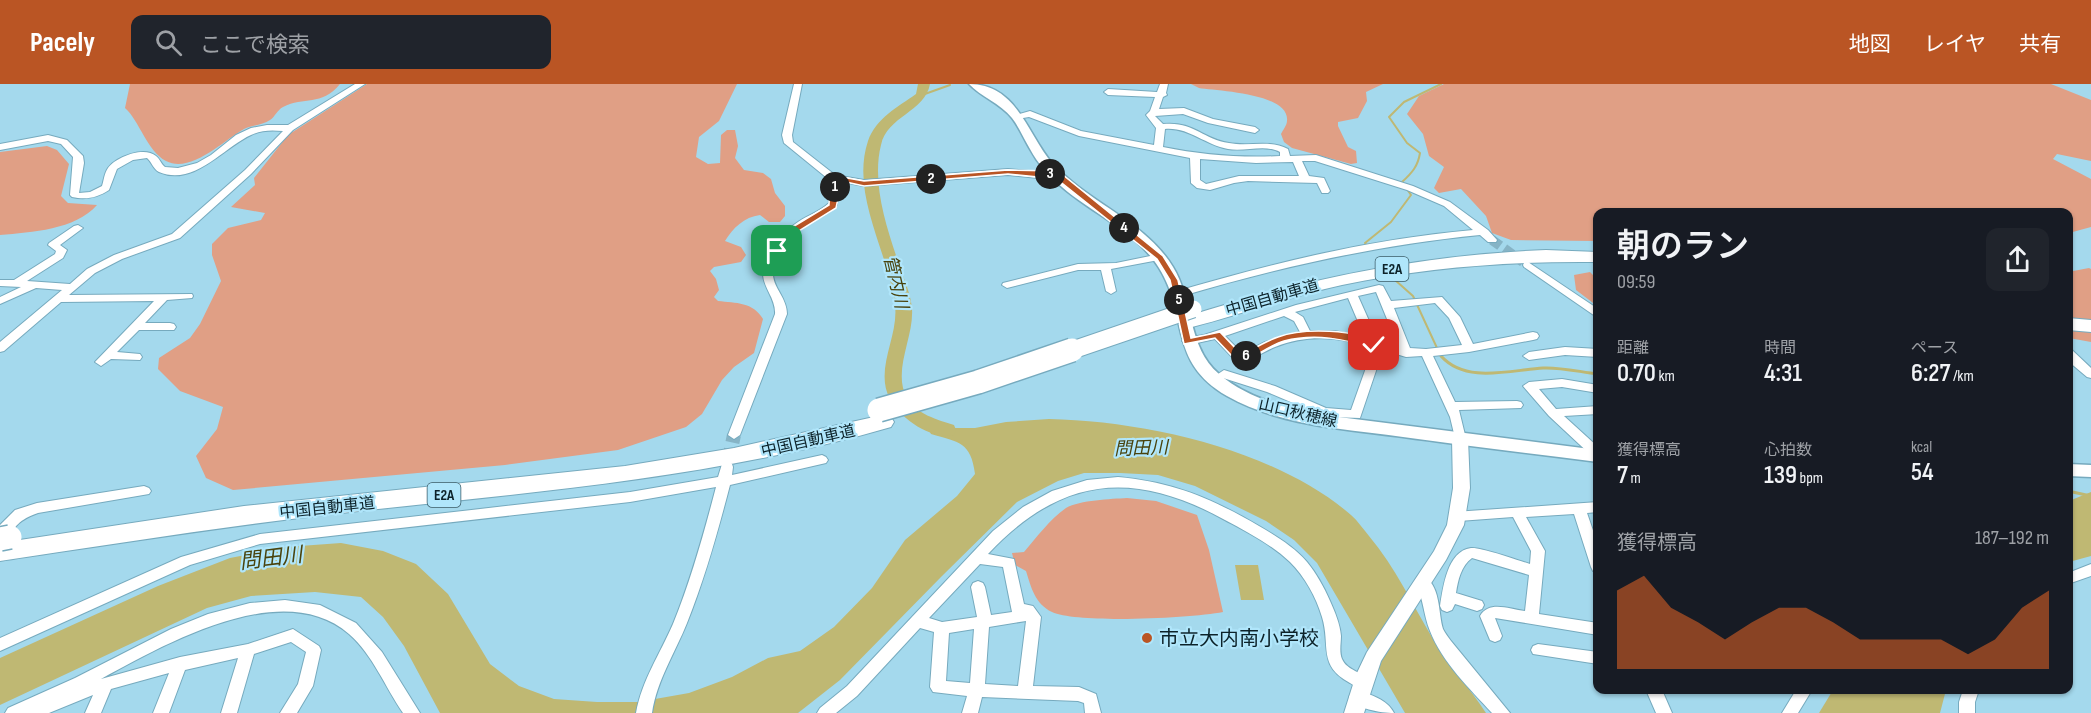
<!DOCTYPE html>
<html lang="ja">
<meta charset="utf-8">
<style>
:root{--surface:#171b24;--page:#20242c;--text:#f1f3f6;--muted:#9ea1a6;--accent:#ba5524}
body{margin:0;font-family:"Sofia Sans Condensed","Noto Sans JP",sans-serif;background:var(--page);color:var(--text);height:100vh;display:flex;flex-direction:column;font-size:22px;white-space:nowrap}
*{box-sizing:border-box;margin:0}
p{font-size:20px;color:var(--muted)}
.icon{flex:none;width:33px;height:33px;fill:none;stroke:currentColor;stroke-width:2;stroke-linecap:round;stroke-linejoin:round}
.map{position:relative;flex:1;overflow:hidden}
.panel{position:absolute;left:1593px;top:124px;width:480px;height:486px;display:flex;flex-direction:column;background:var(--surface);border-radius:12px;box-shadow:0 2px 4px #0004}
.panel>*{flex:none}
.pin{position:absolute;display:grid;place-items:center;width:51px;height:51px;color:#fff;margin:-26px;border-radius:12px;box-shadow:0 3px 9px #0006}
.km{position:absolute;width:30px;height:30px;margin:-15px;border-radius:50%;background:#222;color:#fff;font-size:16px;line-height:30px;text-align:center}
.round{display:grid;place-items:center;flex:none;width:63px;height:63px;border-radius:12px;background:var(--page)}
.overview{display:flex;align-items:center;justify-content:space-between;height:102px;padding:0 24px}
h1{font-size:33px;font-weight:600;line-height:45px}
.metrics{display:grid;grid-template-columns:repeat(3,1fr);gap:9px;height:102px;padding:6px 24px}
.metrics div{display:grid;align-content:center}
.metrics b{font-size:26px;font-weight:600}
.metrics small{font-size:16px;font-weight:400}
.metrics p{font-size:16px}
.chart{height:168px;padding:12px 24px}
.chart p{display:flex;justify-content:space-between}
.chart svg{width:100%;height:108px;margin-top:6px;fill:var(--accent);opacity:.7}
header{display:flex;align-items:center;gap:36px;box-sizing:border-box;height:84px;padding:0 30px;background:var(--accent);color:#fff}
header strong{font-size:28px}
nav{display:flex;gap:33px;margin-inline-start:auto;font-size:21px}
.search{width:420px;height:54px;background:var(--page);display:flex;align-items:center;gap:15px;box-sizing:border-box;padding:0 21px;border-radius:12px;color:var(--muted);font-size:22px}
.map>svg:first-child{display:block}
.green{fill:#e09f85}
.water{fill:#bfb873}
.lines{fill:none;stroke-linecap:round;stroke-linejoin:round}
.stream-far1{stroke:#bfb873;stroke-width:2}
.stream{stroke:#bfb873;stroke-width:3}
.river{fill:#bfb873;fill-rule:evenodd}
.minor-tunnel-far1{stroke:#86b4c6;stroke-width:10;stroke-dasharray:10 5;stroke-linecap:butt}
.minor-tunnel{stroke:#86b4c6;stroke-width:14;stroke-dasharray:14 7;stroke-linecap:butt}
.minor-casing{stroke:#76aabe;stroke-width:2}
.tertiary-casing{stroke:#76aabe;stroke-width:2}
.secondary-casing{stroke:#76aabe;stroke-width:3}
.motorway-casing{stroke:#76aabe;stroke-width:2}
.minor{fill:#fff;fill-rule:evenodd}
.tertiary{fill:#fff;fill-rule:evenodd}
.secondary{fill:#fff;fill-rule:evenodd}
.motorway{fill:#fff;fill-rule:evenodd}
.motorway-bridge-far1-casing{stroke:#76aabe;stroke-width:19;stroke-linecap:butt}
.motorway-bridge-casing{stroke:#76aabe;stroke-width:26;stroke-linecap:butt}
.motorway-bridge-far1{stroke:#fff;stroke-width:17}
.motorway-bridge{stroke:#fff;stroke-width:23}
.route{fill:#ba5524;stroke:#fff;stroke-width:1.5}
.poi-dot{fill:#ba5524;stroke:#b0e6fb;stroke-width:2}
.labels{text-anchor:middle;stroke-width:4.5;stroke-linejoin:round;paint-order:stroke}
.shield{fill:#b0e6fb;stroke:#3d5d68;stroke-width:1.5}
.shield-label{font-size:15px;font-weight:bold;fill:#0c2229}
.street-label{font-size:16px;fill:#0c2229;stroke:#b0e6fb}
.water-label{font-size:18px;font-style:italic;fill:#49430d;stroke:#b0e6fb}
.near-poi-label{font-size:20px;fill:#0c2229;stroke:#b0e6fb;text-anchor:start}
.near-water-label{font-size:21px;font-style:italic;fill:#49430d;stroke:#b0e6fb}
</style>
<header>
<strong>Pacely</strong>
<div class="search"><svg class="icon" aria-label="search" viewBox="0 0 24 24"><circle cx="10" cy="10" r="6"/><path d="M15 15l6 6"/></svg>ここで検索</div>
<nav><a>地図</a><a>レイヤ</a><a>共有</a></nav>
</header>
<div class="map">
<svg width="2091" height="629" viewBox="0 0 2091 629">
<rect width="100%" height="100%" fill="#a4d9ed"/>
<path class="green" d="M130,0h210c-19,23 -36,12 -57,23 -6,3 -8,10 -13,13 -7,5 -18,5 -26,9 -20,11 -53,45 -78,32 -19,-10 -27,-41 -41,-53z
M367,0h370l-18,37 -20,16 -3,20 12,7 12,-1 1,-28 6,-5h8l3,16 -3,12 9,12 19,3 8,6 4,14 10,13v10l-5,6h-11l-9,-7c-16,2 -27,13 -35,26l16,6 5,8 -5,7 -27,5 -4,4 6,8 3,11 -5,7 4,4c18,2 35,1 45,18l-9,34 -20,14 -12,13 -20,34 -16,13 -68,23 -113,15 -272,25 -27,-12 -10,-22 21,-27 6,-22 -43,-16 -22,-22 1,-11 31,-20 10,-14 21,-43 -9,-26v-11l16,-16 33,-8 4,-7 -34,-6 24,-22 -1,-7 34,-43z
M1191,0h192l-17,8 1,9 -9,17 -20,4v4l10,21 8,4 1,12 -6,1 -59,-16 -8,-6 -3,-8c2,-4 6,-9 6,-13 3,-28 -70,-30 -88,-33z
M1444,0h607l40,16v61l-34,-7 -4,5 38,20v48l-22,6 -1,-20h-470l-1,28 -86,-1 -19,-7 -6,-17 -25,-27 -22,4 -5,-5 10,-21 -15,-11 -6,-22 -16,-20 12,-18z
M47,62l10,4 12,14 -8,32 7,7 29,2c-22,25 -65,27 -97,30v-83z
M2089,184l2,1v73l-22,-4 -1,-66z
M1590,188l7,7v27l-21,-16 -2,-15z
M1127,414l29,3 41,14 12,35 14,62c-31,6 -145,12 -171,0 -17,-8 -21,-25 -26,-41l-11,-6 -3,-12 12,-1c12,-14 26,-33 42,-44 14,-8 45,-9 61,-10z"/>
<path class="water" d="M1049,335c97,2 227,31 302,96 7,6 12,14 18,21 27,32 43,68 64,103 15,26 37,49 53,74h-81l-88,-150 -23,-23 -28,-19 -71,-35 -37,-11 -38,-2h-36l-26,8 -41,21 -76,75 -101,103 -42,33h-358l-36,-67 -21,-29 -22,-20 -46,-5 -64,4 -44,12 -207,97v-47l158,-72 72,-28 56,-11 55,-4 42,8 33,13 32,30 42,70 29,22 35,13 43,3h41l51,-9 43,-16 36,-19 32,-7 34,-24 38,-39 33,-48 52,-44 18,-22c-4,-32 -16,-32 -44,-40l-6,-11 24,5h26l31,-6z
M2091,408v64l-22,6v-61z
M1235,481h23l6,35h-23z
M1833,606h113l-6,23h-121z"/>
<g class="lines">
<path class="stream-far1" d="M922,11l28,-10
M1368,163l-3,-4 26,-21 20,-27 -9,-13c10,-9 16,-16 18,-29l-13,-10 -18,-26 15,-15 37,-18
M1395,196l18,16 24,52"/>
<path class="stream" d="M1441,272c25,28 69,14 102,12 17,-1 37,4 55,6
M2068,407l23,5"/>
<path class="river" d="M918,0h12c-5,28 -43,32 -49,61 -10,40 7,87 20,125 4,12 10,25 11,39 2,29 -20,62 -5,89 9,16 31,22 47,27l2,5 -2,5c-21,6 -55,-17 -64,-36 -16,-30 9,-62 5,-94 -6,-52 -45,-110 -27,-164 8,-23 30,-34 48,-47z"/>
<path class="minor-tunnel-far1" d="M1492,156l31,22"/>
<path class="minor-tunnel" d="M728,379l6,-28"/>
<defs>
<path id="minor" d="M355,0h10l-72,46 -42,44 -71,64 -58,21 -27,14 -26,22 123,-1 1,2 -1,2 -25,2 -22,23h25l4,1 2,3 -2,3h-35l-22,22 23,2 2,3 -2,3 -29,-1 -10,7 -6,-4 59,-61 -93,1 -57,49 -4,1v-10l62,-52 -26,-2 -36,16v-7l21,-10 -21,-1v-6h14l41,-26 1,-3 -8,-6 1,-2 25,-17 4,-1 5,3 -23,17 7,5 -4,8 -36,23 43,3 17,-15 27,-14 58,-21 73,-64 38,-39c-12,-1 -22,-1 -32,4 -27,12 -57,52 -92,37 -6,-3 -7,-10 -12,-14l-14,2 -16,9 -8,21c-12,8 -23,10 -37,7l-2,-2 3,-38 -12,-13 -13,-3 -48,9v-6l48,-9 19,5 16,16 1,7 -5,30 11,-1 12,-6c2,-6 2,-12 6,-18 8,-11 36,-22 48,-12 4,3 5,8 9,11l13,1 19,-5 14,-8 25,-20 15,-7 16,-3h21z
M794,0h8l-10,51 1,7 42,33 29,5 144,-11 30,3 17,-2 5,3 -5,3 -17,2 -30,-3 -144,11 -27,-5v24c-8,10 -20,13 -31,20 -14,10 -34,31 -33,50 1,14 14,23 14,39l-47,121 -6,4 -6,-4 47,-121c1,-15 -11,-25 -12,-39 -2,-19 20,-43 35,-53 10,-7 22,-10 31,-19l-2,-25 -43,-35 -2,-8z
M1160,0h8l-2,9 1,2 -4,2 -4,12 25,-1 29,11 42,8 4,3 -4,3 -47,-10 -25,-9 -28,2 8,8c31,-3 39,15 66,19 20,4 40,-4 59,6l2,7 26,-1 97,31 37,16 38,28 9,10 -1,2h-8l-8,-7c-102,10 -200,32 -298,61h-8l-1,-2 1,-2c98,-29 197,-53 299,-62l-29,-24 -37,-16 -92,-29h-13l7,15 15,2 6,13 -2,2h-6l-5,-10 -69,-2 -14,2 -24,7 -13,-2 -6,-5 -1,-25 -111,-22 -50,-19 -12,2 -4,-3 17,-5 51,20 73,14 2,-17 -10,-13 4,-4 5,-14 -47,-2 -4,-3 4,-3 49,3zM1165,45c24,-2 40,16 63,20 17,3 37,-5 52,3v4c-39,2 -78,-1 -117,-9zM1200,75l56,4 37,-1 6,14h-60l-33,8 -6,-4z
M1160,170l5,3 -1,2 -53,10 5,22 -5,3 -5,-3 -5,-21h-23l-71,18 -5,-3 1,-2 75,-19 38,-1z
M1528,178l70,47v9l-74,-51 -1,-2 1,-2z
M1379,201l4,1 8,15 51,-4 18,20 13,27 60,-12 4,1 2,3 -2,3 -4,1 -64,12 -36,4 22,46 62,-1 4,1 2,3 -2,3 -62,2 7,29 -6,4 -4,-1 -6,-25 -28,-61 -16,1 -23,-7 -23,68 -29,-1 -1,6h-8l-3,-9 -52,-22 -47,-15 -2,-3 6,-4 51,16 51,22 25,2 22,-62 -4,-2c-32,-9 -62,-12 -94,1 -10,4 -19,11 -30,14l-13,-4 -17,-18 -27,6 -6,-4 2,-3 20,-3 92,-30zM1376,208l22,54 -20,-5 -20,-45zM1348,214l17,40 -30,-7h-25l-7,-14 -8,-5zM1435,219l14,15 13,27 -36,4 -16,-1 -16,-40zM1284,232l10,5 6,11 -35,10 -21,11 -4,-2 -15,-15z
M1565,263l33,2v8l-33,-2 -36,5 -6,-4 6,-4z
M2068,265l4,1 19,18v10l-4,-1 -19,-16z
M1562,295l36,6v8l-36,-6 -23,2 17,20 42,-3v8l-34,2 34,31v12l-4,-1 -45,-42 -26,-30 6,-4z
M822,371l4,2 2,3 -2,3 -96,22c-12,46 -25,93 -43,138 -12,30 -30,57 -35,90h-16c6,-33 24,-59 37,-89 18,-44 31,-91 43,-137l-86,15 -370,42 -70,21 -190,86v-13l181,-81 79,-23 370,-42 88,-15 4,-13h10l1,3 -1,8z
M1118,393c55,5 93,21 141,49 17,10 35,21 48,36 9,11 17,25 23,39 5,11 10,23 11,35 0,7 -2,16 1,23 5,12 21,12 27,23l-3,5c-6,2 -10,0 -16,-4 -33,-18 -19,-37 -28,-66 -6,-20 -17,-40 -32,-55 -19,-18 -43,-30 -65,-42 -92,-51 -164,-44 -237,34l26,5 10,45 9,2 8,11 -8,69 46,1 17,7 5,19h-16l-1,-10 -6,-2 -96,-4 -4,16h-16l5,-17 -34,-4 -3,-5 4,-55 -14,-4 -63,68 -21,17h-19l3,-5 27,-22 146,-155 30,-24 29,-16 35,-11zM980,480l23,3 9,45 -21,3 -6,-28 -2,-4 -5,-2 -5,2 -2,4 6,30 -35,5 -13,-4zM1026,537l-8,65 -33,-2 4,-57zM974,545l-4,54 -24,-2 3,-48z
M144,402l5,2 2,3 -2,3 -111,19c-19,7 -23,12 -32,30l-6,1v-19l15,-15 22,-7z
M1598,418v10l-11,1 11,32v27l-5,-1 -2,-4 -17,-53 -48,3 19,34 -6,63 59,9v12l-103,-17 7,18 -2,4 -5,2 -5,-2 -10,-24c9,-16 29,-7 45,-5l4,-36 -57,-17c-11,8 -14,22 -16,35l26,8 2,4 -2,4 -5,2 -22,-7 -3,6 -5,2 -5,-2 -2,-4c3,-18 7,-55 31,-58 10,-1 46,12 59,16l1,-13 -18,-34 -54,4 -5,-1 -2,-4 2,-4z
M2091,480v12l-23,8v-11z
M1422,492c19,7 16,37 21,53 2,4 5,8 8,12l59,72h-18c-22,-24 -50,-51 -62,-82 -7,-17 -6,-32 -15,-49l2,-4z
M285,516l35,5 36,18 26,29 38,61h-17c-18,-26 -30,-58 -54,-79 -67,-58 -185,11 -248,45l79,-22 68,-13 45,-15 26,17 2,4 -8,36 -16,27h-17l18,-29 8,-32 -15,-10 -37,12 -17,59h-16l17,-55 -53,12 -16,43h-16l16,-40 -58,16 -10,24h-16l8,-18 -44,18h-44l3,-5 67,-30 96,-49 37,-15 42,-11z
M1538,560l60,8v12l-65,-10 -2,-4 2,-4z
M1357,606c14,5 30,9 37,23 -13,0 -39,-4 -45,-16l3,-5z
M1646,606h16l10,23h-16z
M1796,606h16l-14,23h-16z
M1963,606h16l-4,12v11h-16v-11z"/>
<path id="tertiary" d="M1460,349l6,2 2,4 2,49 -6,37 -18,35 -65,101 -17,52h-20l12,-38 11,-23 67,-101 13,-26 6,-37 -1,-49 2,-4z"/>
<path id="secondary" d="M969,0c49,0 58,51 84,80 36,39 93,58 120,103 21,34 14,80 46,107 29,25 68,34 104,41l275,35v12c-65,-8 -130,-16 -195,-25 -58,-8 -123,-11 -176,-41 -60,-35 -38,-80 -68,-128 -22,-36 -66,-54 -97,-81 -13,-11 -24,-23 -32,-38 -6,-10 -11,-22 -18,-31 -12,-15 -31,-21 -43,-34z
M2068,380l23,1v12l-23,-1z"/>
<path id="motorway" d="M1546,166l52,2v10c-87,-1 -171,5 -256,23 -51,11 -100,29 -150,42l-7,-2 -3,-4 3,-4c120,-38 235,-62 361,-67z
M2068,234l23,2v12l-23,-2z
M883,331l8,2 3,5 -3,5c-179,52 -366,66 -550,86 -114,13 -227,31 -341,48v-18l244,-37 381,-40 109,-18z"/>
</defs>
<use href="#minor" class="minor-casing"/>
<use href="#tertiary" class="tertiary-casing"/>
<use href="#secondary" class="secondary-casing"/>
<use href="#motorway" class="motorway-casing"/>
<use href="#minor" class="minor"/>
<use href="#tertiary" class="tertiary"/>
<use href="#secondary" class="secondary"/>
<use href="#motorway" class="motorway"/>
<defs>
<path id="motorway-bridge-far1" d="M1067,268l126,-43"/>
<path id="motorway-bridge" d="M879,326l99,-28 94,-32
M0,455l10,-2"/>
</defs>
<use href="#motorway-bridge-far1" class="motorway-bridge-far1-casing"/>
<use href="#motorway-bridge" class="motorway-bridge-casing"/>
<use href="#motorway-bridge-far1" class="motorway-bridge-far1"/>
<use href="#motorway-bridge" class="motorway-bridge"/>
</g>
<path class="route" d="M1008,86l50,1 105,85 15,24 13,58 29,-6 19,20 5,2c11,-6 22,-13 34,-17 24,-9 80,-9 101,8l-5,3c-30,-9 -59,-15 -90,-7 -14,4 -25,14 -39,19l-12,-3 -18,-19 -31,6 -14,-64 -13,-21 -104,-83 -15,1 -30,-3 -144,12 -27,-6 2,14 -3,14 -39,24 -17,21 -7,-2 18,-23 38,-23 1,-30 34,6z"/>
<circle class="poi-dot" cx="1147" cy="554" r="6"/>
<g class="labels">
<g class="shield">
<rect x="1375.5" y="173" width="33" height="24" rx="4.5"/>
<rect x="427.5" y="399" width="33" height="24" rx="4.5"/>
</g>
<g class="shield-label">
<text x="1392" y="190">E2A</text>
<text x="444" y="416">E2A</text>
</g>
<g class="street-label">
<text transform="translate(1272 213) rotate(-16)" y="6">中国自動車道</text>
<text transform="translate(1298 328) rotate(13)" y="6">山口秋穂線</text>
<text transform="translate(808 356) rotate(-13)" y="6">中国自動車道</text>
<text transform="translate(327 423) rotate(-6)" y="6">中国自動車道</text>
</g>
<g class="water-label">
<text transform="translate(896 198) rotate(77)" y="6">管内川</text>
<text transform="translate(1141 364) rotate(-2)" y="6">問田川</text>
</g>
<g class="near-poi-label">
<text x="1159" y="561">市立大内南小学校</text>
</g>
<g class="near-water-label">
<text transform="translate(271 474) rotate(-7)" y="7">問田川</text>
</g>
</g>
</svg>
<div class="pin" style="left:777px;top:167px;background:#1e9e55"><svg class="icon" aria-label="arrive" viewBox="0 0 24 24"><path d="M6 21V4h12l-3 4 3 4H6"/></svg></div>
<div class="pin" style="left:1374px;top:261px;background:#d93025"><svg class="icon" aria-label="check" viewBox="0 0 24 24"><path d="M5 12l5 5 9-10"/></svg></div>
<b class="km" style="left:835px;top:103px">1</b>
<b class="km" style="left:931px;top:95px">2</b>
<b class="km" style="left:1050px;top:90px">3</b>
<b class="km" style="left:1124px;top:144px">4</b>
<b class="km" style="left:1179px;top:216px">5</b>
<b class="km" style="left:1246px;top:272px">6</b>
<section class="panel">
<div class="overview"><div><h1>朝のラン</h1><p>09:59</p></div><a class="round"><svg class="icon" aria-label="share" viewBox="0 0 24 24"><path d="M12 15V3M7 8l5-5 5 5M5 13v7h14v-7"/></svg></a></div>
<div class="metrics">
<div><p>距離</p><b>0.70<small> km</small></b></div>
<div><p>時間</p><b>4:31</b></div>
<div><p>ペース</p><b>6:27<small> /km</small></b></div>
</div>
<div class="metrics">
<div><p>獲得標高</p><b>7<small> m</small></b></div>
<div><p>心拍数</p><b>139<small> bpm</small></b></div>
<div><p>kcal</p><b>54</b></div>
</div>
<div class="chart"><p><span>獲得標高</span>187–192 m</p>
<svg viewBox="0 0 160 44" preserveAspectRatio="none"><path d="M0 44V12L10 6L20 19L30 25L40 32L50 25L60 19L70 19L80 25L90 32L100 32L110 32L120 32L130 38L140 32L150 19L160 12V44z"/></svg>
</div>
</section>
</div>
